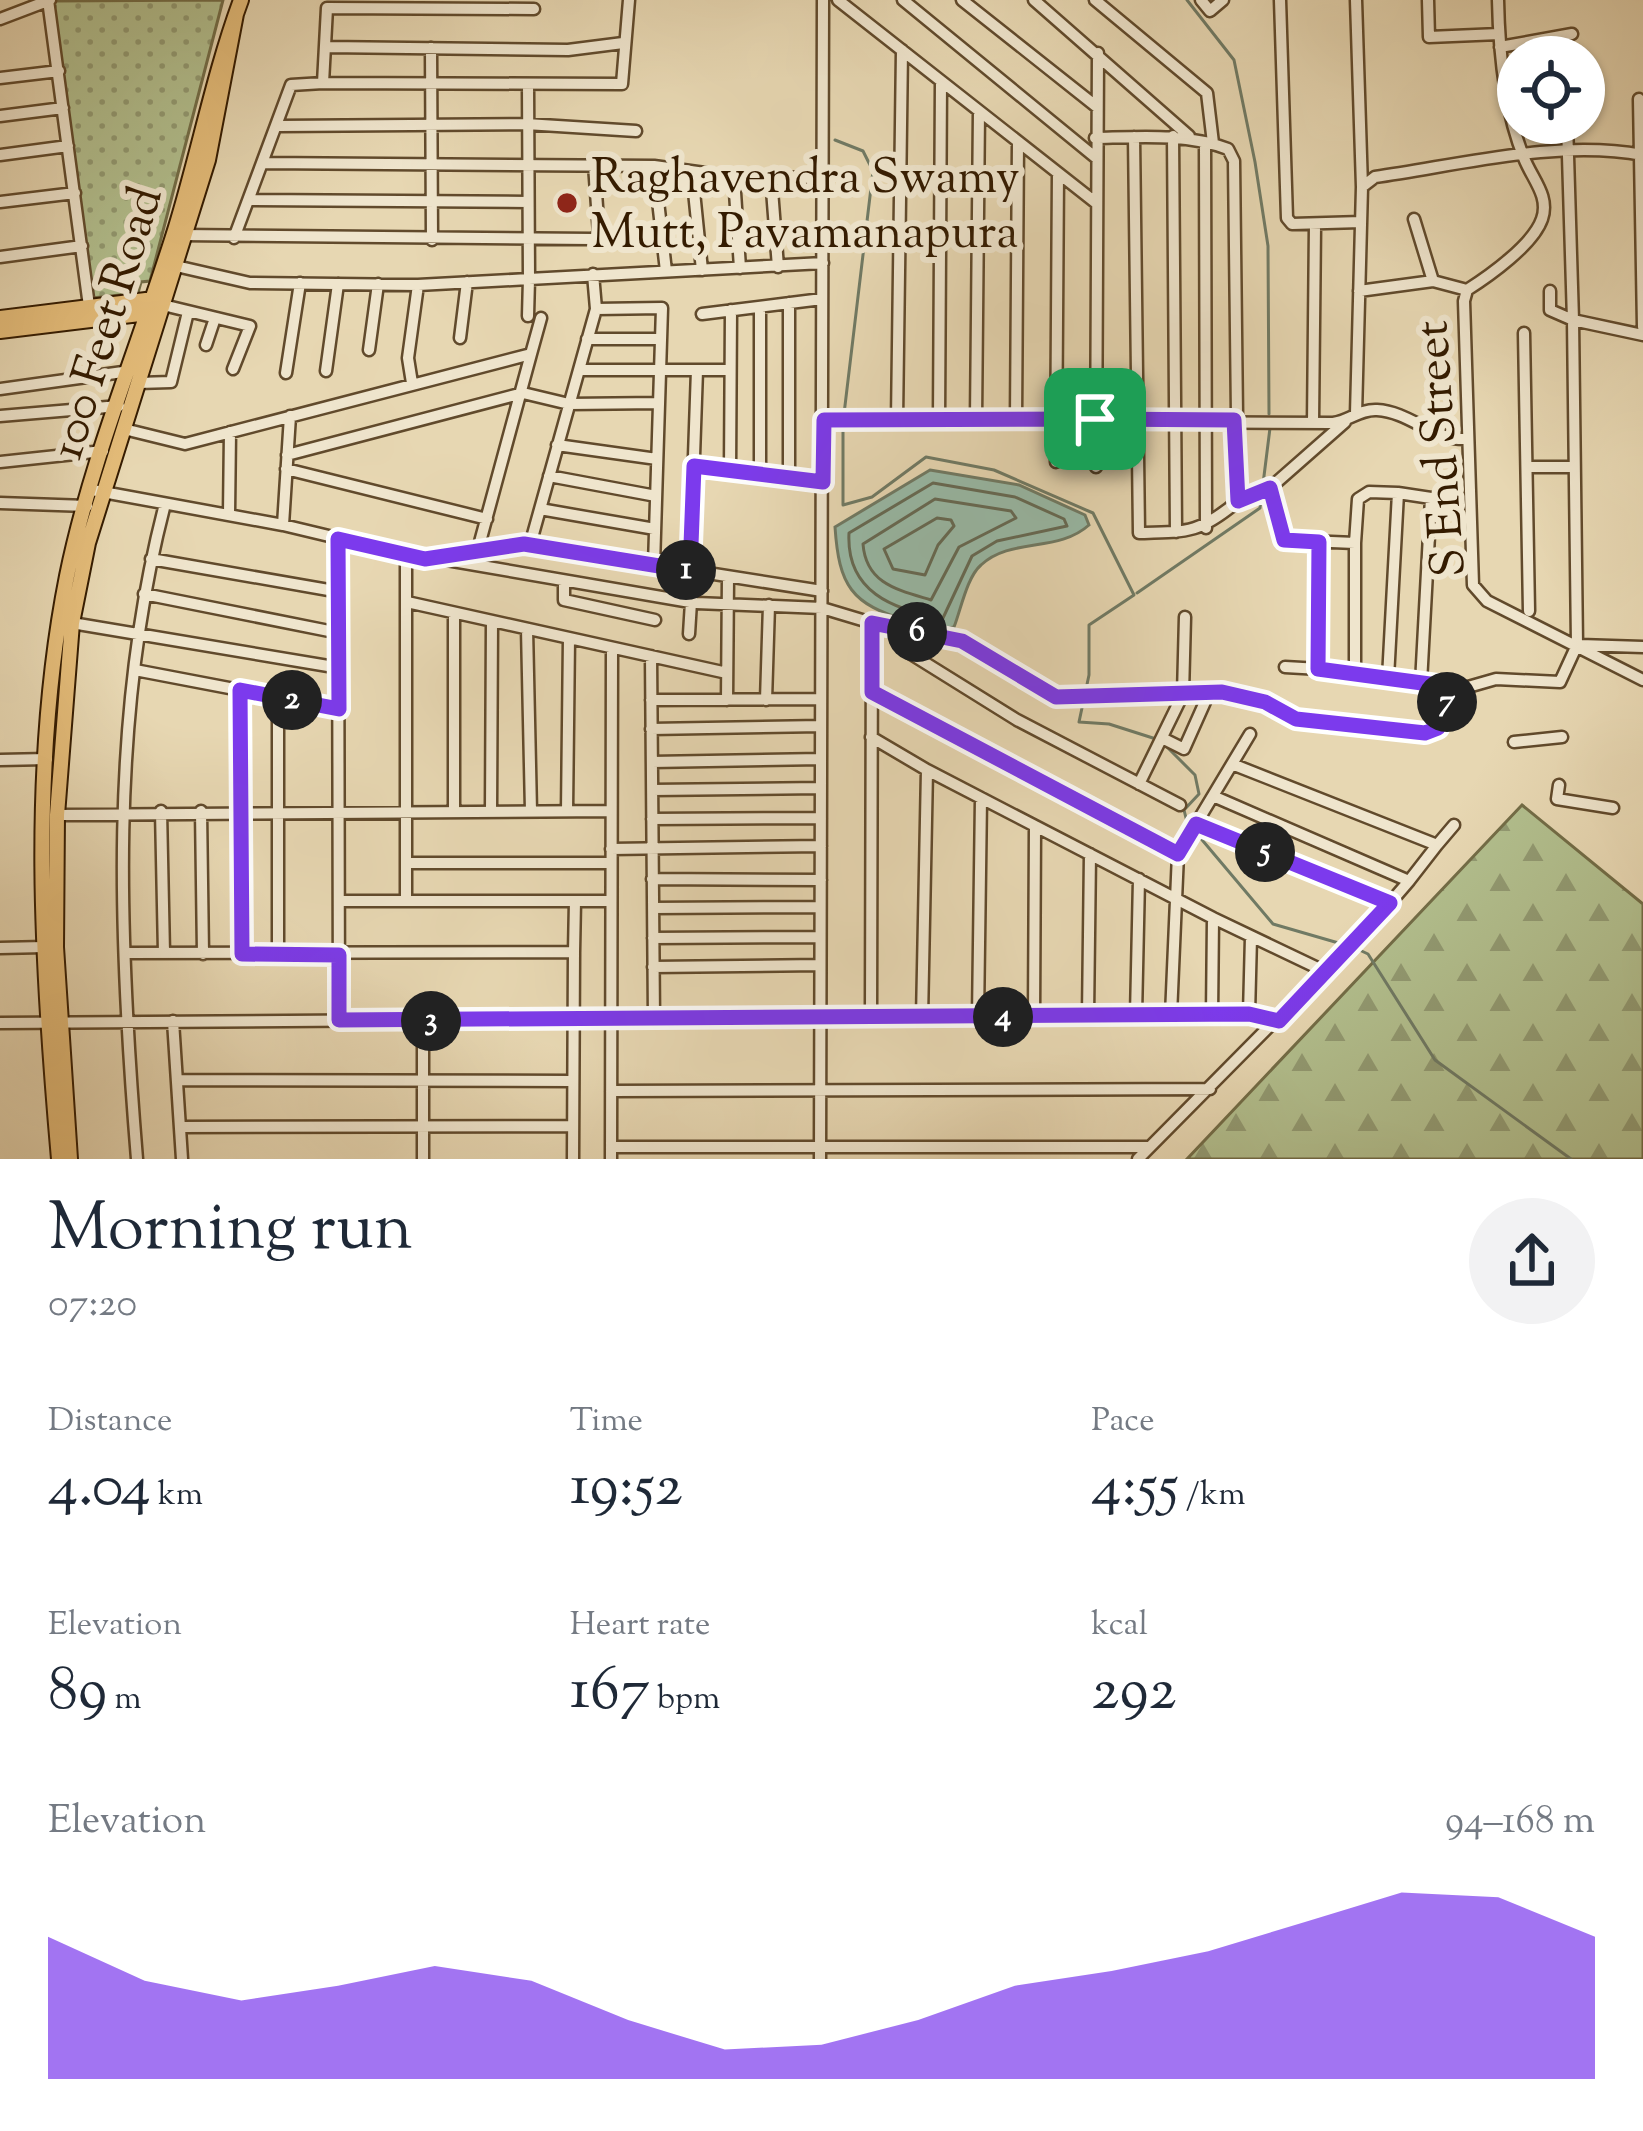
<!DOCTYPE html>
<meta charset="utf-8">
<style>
:root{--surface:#fff;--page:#f2f2f3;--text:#1f2937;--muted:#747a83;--accent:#7c3aed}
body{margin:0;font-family:"Sorts Mill Goudy",serif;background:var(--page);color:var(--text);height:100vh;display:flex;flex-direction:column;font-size:45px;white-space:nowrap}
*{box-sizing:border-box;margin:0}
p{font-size:39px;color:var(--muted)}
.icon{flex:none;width:66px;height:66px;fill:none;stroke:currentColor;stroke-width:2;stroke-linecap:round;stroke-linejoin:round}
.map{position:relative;height:1159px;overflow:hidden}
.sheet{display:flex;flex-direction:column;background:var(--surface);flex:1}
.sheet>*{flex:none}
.buttons{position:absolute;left:1497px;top:36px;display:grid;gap:24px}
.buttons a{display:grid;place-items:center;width:108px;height:108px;border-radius:50%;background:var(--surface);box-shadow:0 3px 9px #0004;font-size:60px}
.pin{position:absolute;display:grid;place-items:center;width:102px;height:102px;color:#fff;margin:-51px;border-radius:24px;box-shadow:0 6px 18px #0006}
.km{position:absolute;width:60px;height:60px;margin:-30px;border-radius:50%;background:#222;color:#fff;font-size:33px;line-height:60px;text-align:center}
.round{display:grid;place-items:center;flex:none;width:126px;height:126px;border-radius:63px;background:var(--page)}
.headline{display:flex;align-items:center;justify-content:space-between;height:204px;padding:0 48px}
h1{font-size:66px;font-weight:600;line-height:90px}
.metrics{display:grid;grid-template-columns:repeat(3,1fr);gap:18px;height:204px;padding:12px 48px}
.metrics div{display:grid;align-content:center}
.metrics b{font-size:60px;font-weight:600}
.metrics small{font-size:33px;font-weight:400}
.metrics p{font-size:33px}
.chart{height:336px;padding:24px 48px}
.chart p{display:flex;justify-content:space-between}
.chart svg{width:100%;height:216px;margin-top:12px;fill:var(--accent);opacity:.7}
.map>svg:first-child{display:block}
.grass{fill:url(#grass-dots);stroke:#736d47;stroke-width:3}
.forest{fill:url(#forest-firs);stroke:#736d47;stroke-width:3}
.water{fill:#98baa7;stroke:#707a64;stroke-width:3}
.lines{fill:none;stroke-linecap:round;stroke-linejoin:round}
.shore{stroke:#666a54;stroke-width:3}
.stream{stroke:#707a64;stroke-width:3}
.minor-casing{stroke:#614a2c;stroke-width:15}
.major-casing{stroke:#341b00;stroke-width:18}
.minor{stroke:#efe5cd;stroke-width:10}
.major{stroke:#e4bc79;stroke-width:14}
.route-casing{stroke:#fff;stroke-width:24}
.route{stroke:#7c3aed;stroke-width:15}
.poi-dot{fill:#8f2418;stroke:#efe5cd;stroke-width:4.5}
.labels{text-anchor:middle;stroke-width:12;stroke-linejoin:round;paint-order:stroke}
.poi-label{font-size:48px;fill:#341b00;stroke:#efe5cd;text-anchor:start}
.street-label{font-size:48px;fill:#341b00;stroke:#efe5cd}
</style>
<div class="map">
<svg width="1643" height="1159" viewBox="0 0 1643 1159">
<defs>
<pattern id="grass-dots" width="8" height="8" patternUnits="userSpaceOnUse" patternTransform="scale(3)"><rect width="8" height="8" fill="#b2bf8e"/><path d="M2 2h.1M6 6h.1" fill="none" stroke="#929a72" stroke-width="1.8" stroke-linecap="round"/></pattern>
<pattern id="forest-firs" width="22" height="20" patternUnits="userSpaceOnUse" patternTransform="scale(3)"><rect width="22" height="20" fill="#b2bf8e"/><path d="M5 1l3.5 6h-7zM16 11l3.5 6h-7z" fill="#929a72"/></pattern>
</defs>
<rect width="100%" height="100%" fill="#e7d7b2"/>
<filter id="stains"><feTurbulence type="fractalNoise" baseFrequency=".00167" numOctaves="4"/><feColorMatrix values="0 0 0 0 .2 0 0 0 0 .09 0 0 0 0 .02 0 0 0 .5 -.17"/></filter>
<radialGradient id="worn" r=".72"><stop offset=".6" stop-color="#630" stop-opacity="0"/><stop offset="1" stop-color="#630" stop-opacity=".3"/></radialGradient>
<path class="grass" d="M223,0l-73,281 -9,1 -3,11 -46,5 -39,-297z"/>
<path class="forest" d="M1522,805l121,99v255h-456z"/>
<path class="water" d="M930,470l89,15 66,30 4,10c-31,28 -78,12 -108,40 -14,12 -20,44 -27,62 -17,5 -30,-1 -46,-6 -57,-17 -69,-35 -73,-94z"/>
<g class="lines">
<path class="shore" d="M933,483l82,14 49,22 3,7 -70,15 -25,15 -29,62c-51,-8 -97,-27 -94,-85z
M935,499l76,12 5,7 -57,29 -28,53c-33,-10 -65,-16 -68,-56z
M937,518l14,2 3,6 -16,19 -13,30 -32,-6 -9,-20z"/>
<path class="stream" d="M1187,0l47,60 21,102 13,84 1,168
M835,140l28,11 10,20 -29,243
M843,424v81l29,-8 54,-40 68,13 99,43 41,82 -45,30v50l-10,47 30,2 47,15
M1263,484l7,-56
M1137,593l123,-85 1,-10
M1164,744l31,31 4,19 -15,16 3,12 86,102 69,20
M1351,946l17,8 67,106 136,99"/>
<defs>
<path id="minor" d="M48,0l41,306
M838,0l257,202
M903,0l192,157
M962,0l135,107
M1034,0l155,136
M1095,0l112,93 6,50
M1201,0l9,11 13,-11
M1280,0l7,218 5,6 69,-2
M1428,0l1,37 70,-3
M1498,0c1,52 6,109 26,158 8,21 26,38 18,61 -9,26 -53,57 -75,71l-3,11 9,284 14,16 156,79
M0,19l50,-19
M327,47l241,3 55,-7
M1500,47l72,-13
M431,48l1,192
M0,78l59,-7
M323,83l299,1 7,-84
M528,84l1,195 294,-16
M1639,99l4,228
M0,116l63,-8
M1567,123l6,197 70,15
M279,126l247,-2 110,7
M1173,136l3,396
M1095,138c45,-1 90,-5 133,11l6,12 4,340c-38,32 -50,31 -99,32l-5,-396
M1205,142l1,386
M0,155l68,-9
M264,163l390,3 80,11 89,1
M654,166l12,105
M692,172l10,98
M734,177l6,91
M771,177l7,90
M1362,187l13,-10c85,-12 183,-38 268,-22
M250,200l278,2
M0,202l75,-9
M1414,219l19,62
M181,235l412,4 6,-5 -5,-69
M234,238l57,-153 32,-2 4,-75 207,1
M0,257l82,-11
M176,266l74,17 168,2 -10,73 4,25
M418,285l111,-6 -1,37
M1359,291l74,-10 34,9
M163,305l87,21 -17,43
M760,307v168
M596,309l66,-1 -8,257
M702,314l120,-15
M1524,333l5,278
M460,338l7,-56
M587,339h74
M206,345l9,-27
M369,350l9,-66
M531,354l10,-36
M579,370h151
M326,371l12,-87
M286,373l14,-90
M138,383l33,-1 17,-70
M0,389l130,-18
M1356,414l6,-227 -6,-187
M0,416l119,-10
M976,419l3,-308
M1016,419l2,-277
M824,420l509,3c16,-2 27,-14 44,-13 34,2 56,31 90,29
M897,420l5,-370
M939,420l2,-339
M1313,423l2,-198
M124,429l61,15 346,-90 -54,199
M557,445l100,14
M287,455l236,-62 46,11 90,-1
M0,462l103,-11
M1056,462l2,-289
M694,466l129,16
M1096,467l2,-414
M1527,467h45
M286,469l201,50
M730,471l1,-161
M549,476l107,20
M789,478v-175
M1270,488l14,52 71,3v128l106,18 35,-10 64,3 17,-37 -4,-325 -23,-10v-19
M92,490l191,35 142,34 99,-15 298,47
M1398,493l33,5 -10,185
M1238,501l32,-13 75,-66
M0,503l87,3
M540,509l115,20
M229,514l1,-82
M283,525l7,-109
M338,539l1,481
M1355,543l3,-44 11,-7 29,1 -10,185
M530,545l66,-236 -3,-35
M406,556v345h205
M151,559l189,33
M441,559l255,44 126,5 50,15 -1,395
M690,571l7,-201
M564,581v19l91,20
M144,594l195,39
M407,602l320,71
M454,613v198
M72,623l268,45
M872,623l90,18 94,56 166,-5 43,10 31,17 129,14 13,-5 14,-41
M527,629l4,182
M907,631l4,23 106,66 163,85
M689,634l2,-32
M1580,645l63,2
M651,656l3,364
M1285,667l70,4
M1318,669l1,-126
M135,670l204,39
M240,690l2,264
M871,692l307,162 -7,161
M651,700l170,-1
M727,700l1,-123
M766,700l3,-95
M651,729l170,-3
M871,737l56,33 -5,248
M1162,738l22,11 25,-56
M1514,742l48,-5
M0,760l47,-1
M652,762l169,-3
M1232,764l205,81 -28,36
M927,770l286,148 -1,97
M1139,784l44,-90 2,-77
M1559,785l-2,14 56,9
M652,790l169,-2
M1213,796l196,85 -19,22
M161,811l3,142
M201,811l2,143
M491,811l1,-190
M567,811l2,-173
M57,815l554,-4
M652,819l169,-1
M1196,824l194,79 -66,68
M1437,845l17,-20
M611,849l210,-3
M1178,854l72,-120
M406,863h205
M652,879l169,1
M339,901h67
M653,908l167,-1
M653,938l167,-1
M0,948l44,-1
M574,952l1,-51
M125,953l449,-1 -1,207
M278,954v-257
M653,967l167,-2
M1249,1014l2,-77
M1136,1015l3,-136
M1088,1016l2,-162
M978,1017l3,-219
M1034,1017l1,-191
M173,1021l9,138
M423,1021v138
M0,1023l1249,-9 30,7
M177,1080l396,1
M611,1091l599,-2
M180,1127l393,-1
M611,1147h539
M137,1159c-18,-218 -28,-442 28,-655
M611,1159l1,-511
M820,1159l3,-1159
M1138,1159l186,-188 -111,-53"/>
<path id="major" d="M0,318l162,-20
M0,331l156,-19
M59,1159c-17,-192 -30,-392 8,-583 24,-118 73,-233 109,-349 23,-75 38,-154 65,-227
M70,1159l-14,-212 1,-132 15,-192 16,-80 120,-383 28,-146"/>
</defs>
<use href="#minor" class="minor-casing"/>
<use href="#major" class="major-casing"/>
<use href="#minor" class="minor"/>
<use href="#major" class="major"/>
</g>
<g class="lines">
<defs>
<path id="route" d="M1095,419l139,1 4,81 32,-13 14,52 35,2 -1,127 134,18 -14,41 -13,5 -129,-14 -31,-17 -43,-10 -166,5 -94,-56 -90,-18v69l306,162 18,-30 194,79 -111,118 -30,-7 -910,6v-65l-97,-1 -2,-264 99,19 -1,-170 87,20 99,-15 166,27 4,-105 129,16 1,-62z"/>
</defs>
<use href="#route" class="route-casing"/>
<use href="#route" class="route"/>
</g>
<circle class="poi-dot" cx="567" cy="203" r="12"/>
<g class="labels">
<g class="poi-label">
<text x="591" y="192">Raghavendra Swamy<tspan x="591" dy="55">Mutt, Pavamanapura</tspan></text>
</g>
<g class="street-label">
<text transform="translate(104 322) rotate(-73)" y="17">100 Feet Road</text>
<text transform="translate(1438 449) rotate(-94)" y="17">S End Street</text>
</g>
</g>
<rect width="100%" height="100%" filter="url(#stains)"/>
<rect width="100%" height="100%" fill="url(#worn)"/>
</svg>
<div class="buttons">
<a><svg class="icon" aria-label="locate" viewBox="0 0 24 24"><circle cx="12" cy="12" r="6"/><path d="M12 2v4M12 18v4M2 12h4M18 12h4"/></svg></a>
</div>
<div class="pin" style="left:1095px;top:419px;background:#1e9e55"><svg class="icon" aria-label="arrive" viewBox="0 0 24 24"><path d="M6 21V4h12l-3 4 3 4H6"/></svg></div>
<b class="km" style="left:686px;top:570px">1</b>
<b class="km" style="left:292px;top:700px">2</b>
<b class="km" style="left:431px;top:1021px">3</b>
<b class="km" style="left:1003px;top:1017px">4</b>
<b class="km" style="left:1265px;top:852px">5</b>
<b class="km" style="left:917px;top:632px">6</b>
<b class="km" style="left:1447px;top:702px">7</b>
</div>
<section class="sheet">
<div class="headline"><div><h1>Morning run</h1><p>07:20</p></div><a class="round"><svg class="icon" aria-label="share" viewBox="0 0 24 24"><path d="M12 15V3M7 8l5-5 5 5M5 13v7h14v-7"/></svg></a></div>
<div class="metrics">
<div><p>Distance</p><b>4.04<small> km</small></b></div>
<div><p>Time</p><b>19:52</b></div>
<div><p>Pace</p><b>4:55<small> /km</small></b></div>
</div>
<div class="metrics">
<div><p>Elevation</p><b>89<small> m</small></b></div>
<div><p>Heart rate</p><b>167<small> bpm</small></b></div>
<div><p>kcal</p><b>292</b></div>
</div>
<div class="chart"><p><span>Elevation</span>94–168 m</p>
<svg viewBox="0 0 160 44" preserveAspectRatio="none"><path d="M0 44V15L10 24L20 28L30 25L40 21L50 24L60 32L70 38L80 37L90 32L100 25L110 22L120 18L130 12L140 6L150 7L160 15V44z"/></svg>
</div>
</section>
